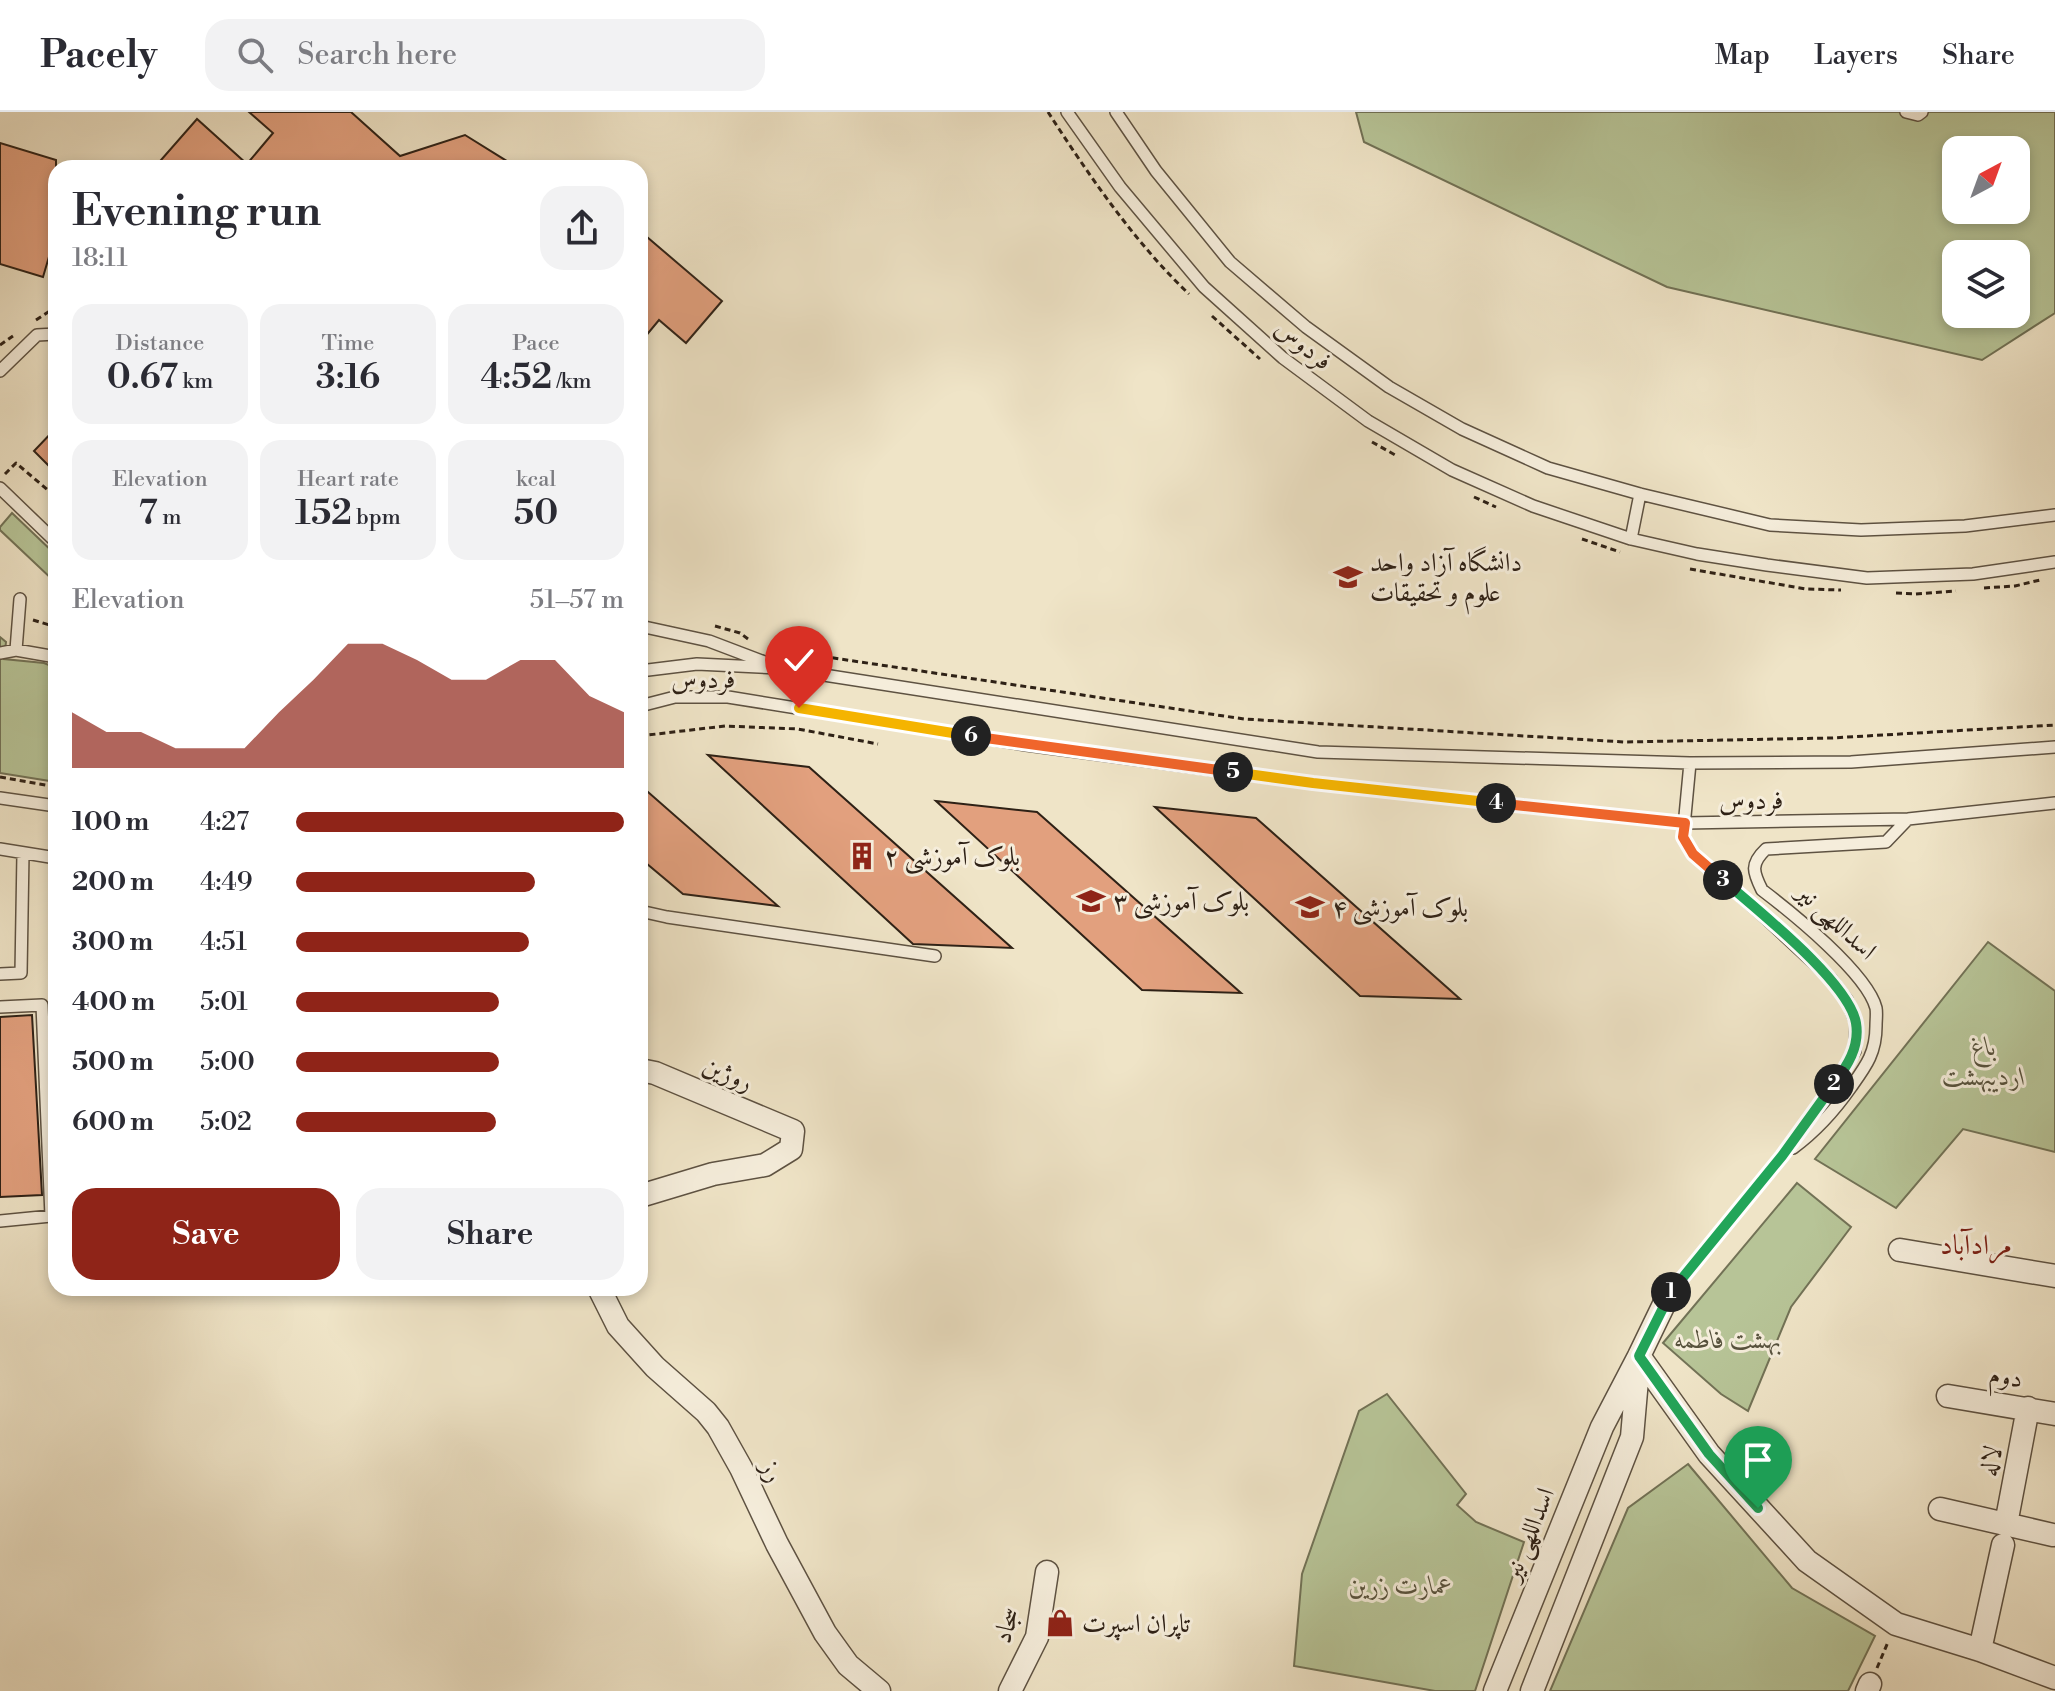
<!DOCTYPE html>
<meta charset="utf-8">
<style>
:root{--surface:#fff;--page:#f2f2f3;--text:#2b2b33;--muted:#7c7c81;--line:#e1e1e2;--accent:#8f2418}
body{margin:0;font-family:"Libre Bodoni",Amiri,serif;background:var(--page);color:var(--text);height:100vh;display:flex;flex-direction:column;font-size:30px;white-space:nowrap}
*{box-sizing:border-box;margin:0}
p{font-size:26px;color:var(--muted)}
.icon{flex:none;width:44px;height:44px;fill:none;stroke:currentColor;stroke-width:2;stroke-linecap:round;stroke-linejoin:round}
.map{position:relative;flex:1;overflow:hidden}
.drawer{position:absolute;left:48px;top:48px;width:600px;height:1136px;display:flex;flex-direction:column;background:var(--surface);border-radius:24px;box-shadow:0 4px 12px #0003}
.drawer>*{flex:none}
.needle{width:52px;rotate:41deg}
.tools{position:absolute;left:1942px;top:24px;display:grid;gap:16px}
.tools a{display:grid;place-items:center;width:88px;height:88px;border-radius:16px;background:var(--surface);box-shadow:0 4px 12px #0003;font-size:40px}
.pin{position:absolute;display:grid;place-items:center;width:68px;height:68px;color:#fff;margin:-82px -34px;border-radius:50% 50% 50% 0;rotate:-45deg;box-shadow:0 0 8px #0007}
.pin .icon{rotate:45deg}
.km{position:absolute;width:40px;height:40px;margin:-20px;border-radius:50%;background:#222;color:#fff;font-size:22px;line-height:40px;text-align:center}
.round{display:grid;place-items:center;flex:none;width:84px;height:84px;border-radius:24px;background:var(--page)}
.head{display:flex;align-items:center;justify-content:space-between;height:136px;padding:0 24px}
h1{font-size:44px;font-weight:600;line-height:60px}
.metrics{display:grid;grid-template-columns:repeat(3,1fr);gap:12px;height:136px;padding:8px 24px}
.metrics div{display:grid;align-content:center;border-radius:20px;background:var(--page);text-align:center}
.metrics b{font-size:34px;font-weight:600}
.metrics small{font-size:22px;font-weight:400}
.metrics p{font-size:22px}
.chart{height:224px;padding:16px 24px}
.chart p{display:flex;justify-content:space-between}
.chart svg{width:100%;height:144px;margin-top:8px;fill:var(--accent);opacity:.7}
.cta{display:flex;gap:16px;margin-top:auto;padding:16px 24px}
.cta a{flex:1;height:92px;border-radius:24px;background:var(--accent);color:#fff;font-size:32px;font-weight:600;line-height:92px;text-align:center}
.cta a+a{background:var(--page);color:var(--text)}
ul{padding:0 24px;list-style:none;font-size:26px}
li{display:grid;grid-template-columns:128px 96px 1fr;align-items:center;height:60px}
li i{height:20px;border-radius:10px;background:var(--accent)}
header{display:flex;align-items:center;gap:48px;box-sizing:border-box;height:112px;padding:0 40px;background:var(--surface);border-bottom:2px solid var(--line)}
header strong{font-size:38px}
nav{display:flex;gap:44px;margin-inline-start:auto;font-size:28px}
.search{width:560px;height:72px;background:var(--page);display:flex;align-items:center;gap:20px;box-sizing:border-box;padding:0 28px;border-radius:24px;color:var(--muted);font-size:30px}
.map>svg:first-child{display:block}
.green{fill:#b7c497;stroke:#727256;stroke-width:2;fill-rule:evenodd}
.building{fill:#e2a07e;stroke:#2e2116;stroke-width:2}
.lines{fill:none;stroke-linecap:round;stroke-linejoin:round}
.lane-casing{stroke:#5e5242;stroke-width:14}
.street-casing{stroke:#5e5242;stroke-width:25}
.path{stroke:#2e2116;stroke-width:3;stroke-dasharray:6 4;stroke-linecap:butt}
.lane{stroke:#f5eddb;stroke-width:11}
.street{stroke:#f5eddb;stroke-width:22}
.split-1-casing{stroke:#fff;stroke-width:16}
.split-2-casing{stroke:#fff;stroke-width:16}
.split-3-casing{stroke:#fff;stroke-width:16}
.split-4-casing{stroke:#fff;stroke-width:16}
.split-5-casing{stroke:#fff;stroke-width:16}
.split-6-casing{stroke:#fff;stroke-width:16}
.split-7-casing{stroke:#fff;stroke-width:16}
.split-1{stroke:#22a559;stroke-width:10}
.split-2{stroke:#22a559;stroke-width:10}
.split-3{stroke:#22a559;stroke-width:10}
.split-4{stroke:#f0652b;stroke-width:10}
.split-5{stroke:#f5b400;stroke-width:10}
.split-6{stroke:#f0652b;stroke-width:10}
.split-7{stroke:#f5b400;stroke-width:10}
.labels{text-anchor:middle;stroke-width:6;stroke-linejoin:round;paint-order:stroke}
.street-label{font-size:26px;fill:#2e2116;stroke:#f5eddb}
.poi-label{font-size:26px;fill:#2e2116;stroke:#f5eddb;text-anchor:start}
.park-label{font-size:26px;font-style:italic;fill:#57523d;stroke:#f5eddb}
.neighbourhood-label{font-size:28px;fill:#7a1f14;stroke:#f5eddb}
</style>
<header>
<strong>Pacely</strong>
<div class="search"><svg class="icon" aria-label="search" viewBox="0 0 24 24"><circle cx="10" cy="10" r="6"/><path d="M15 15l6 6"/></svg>Search here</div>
<nav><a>Map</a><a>Layers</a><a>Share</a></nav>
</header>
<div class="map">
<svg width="2055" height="1579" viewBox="0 0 2055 1579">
<rect width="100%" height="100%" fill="#efe4c7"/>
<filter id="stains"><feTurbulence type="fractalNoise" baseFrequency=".0025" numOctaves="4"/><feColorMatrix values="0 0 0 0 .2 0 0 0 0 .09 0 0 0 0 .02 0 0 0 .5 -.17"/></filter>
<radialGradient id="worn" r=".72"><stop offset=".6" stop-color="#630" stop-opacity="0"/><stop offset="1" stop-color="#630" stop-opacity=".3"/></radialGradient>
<path class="green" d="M1356,0h699v201l-73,47 -315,-73 -303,-145zM1956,38h60v60h-60zM1956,142h60v60h-60z
M12,401l44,42v28l-56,-53v-3z
M0,525l6,5 -2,17 40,4 12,5v114l-56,-9z
M1988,830l67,49v161l-92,-23 -67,79 -81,-49z
M1797,1071l54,44 -60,80 -43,104 -27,-17 -58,-51z
M1387,1282l79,100 -9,11 19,17 48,20 -49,149h-40l-141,-25 8,-92 57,-163z
M1688,1352l104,124 83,48 -27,55h-298l78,-183z"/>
<path class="building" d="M249,0h102l49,44 65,-21 53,33h-364l43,-49 50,45 26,-31z
M0,31l56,17v73l-13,44 -43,-13z
M640,119l82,70 -36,42 -27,-23 -19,23z
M56,316v45l-22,-22z
M708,643l101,12 203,181 -99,-4z
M640,673l138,121 -95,-12 -43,-36z
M936,689l101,11 204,181 -99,-3z
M1155,695l101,11 204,181 -100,-3z
M32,903l10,180 -42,2v-180z"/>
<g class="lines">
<defs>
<path id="lane" d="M1067,0l53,75 84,100 79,71 85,63 84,49 81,36 98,33 66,15 70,11 100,13 106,-4 82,-12
M1116,0l40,59 74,91 76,65 83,60 73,42 86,39 92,26 130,31 91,5 104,-4 90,-11
M1906,0l12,3 4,-3
M0,259l37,-36 19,-1
M0,376l56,54
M1631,427l9,-45
M640,514l69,15 58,22
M16,538l4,-51
M0,541l16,-3 40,7
M640,559l57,-7 82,4 539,84 372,11 161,-1 204,-15
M640,594l35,-9h53l298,48 287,38 372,40 223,-4 147,-16
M0,686l56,8
M0,737l56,9
M640,799l27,6 268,39
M0,862l21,-1 2,-120
M0,895l42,-2 9,211 -51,5
M1793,1036c23,-17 42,-38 58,-61 15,-21 25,-34 25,-61 0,-6 1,-13 0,-18 -9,-35 -85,-96 -114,-118 -9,-18 -12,-26 4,-41l120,-7 22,-23
M1668,1184l114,-140 60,-83 13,-22 1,-28 -9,-23 -16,-21 -72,-67 -66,-58 -10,-17 7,-74"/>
<path id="street" d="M640,958l15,3 138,58 -2,18 -26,16 -52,9 -73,22
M1900,1138l155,26
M599,1176l19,38 37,41 51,45 12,15 23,41 36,76 48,89 23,32 31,26
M1639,1244l70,98 98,107 89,63 84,26 75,28
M1948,1284l107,18
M1940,1397l113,26
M2006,1412l22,-116
M1980,1538l23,-105
M1010,1579l27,-54 10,-65
M1495,1579l107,-264 37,-71 29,-60
M1532,1579l100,-254 6,-69
M1867,1579l3,-7"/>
</defs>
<use href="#lane" class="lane-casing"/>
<use href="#street" class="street-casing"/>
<path class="path" d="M1048,0c40,62 87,131 141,182
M1212,204l48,43
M36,208l20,-13
M0,233l13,-9
M1372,330l25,14
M5,362l11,-11 40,34
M1474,385l22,10
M1582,427l38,13
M1690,457l116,20 35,1
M1984,476l31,-2 25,-6
M1896,481l19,1 41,-3
M33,508l23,7
M715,514l25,7 8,6
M773,537l471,70 380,23 207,-4 224,-13
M640,626l8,-3 77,-9 73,3 80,15
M0,665l56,10
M1877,1556l11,-26"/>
<use href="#lane" class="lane"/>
<use href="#street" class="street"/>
</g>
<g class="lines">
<defs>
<path id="split-1" d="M1671,1180l-32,64 70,98 49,54"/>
<path id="split-2" d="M1671,1180l111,-136 52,-72"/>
<path id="split-3" d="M1723,768c33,29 126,102 133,143 4,24 -9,43 -22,61"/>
<path id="split-4" d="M1496,691l189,20 -2,14 10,17 30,26"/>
<path id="split-5" d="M1233,660l80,11 183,20"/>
<path id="split-6" d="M971,624l262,36"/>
<path id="split-7" d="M799,596l172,28"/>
</defs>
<use href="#split-1" class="split-1-casing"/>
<use href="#split-2" class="split-2-casing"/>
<use href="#split-3" class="split-3-casing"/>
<use href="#split-4" class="split-4-casing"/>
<use href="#split-5" class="split-5-casing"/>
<use href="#split-6" class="split-6-casing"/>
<use href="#split-7" class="split-7-casing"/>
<use href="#split-1" class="split-1"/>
<use href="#split-2" class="split-2"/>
<use href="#split-3" class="split-3"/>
<use href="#split-4" class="split-4"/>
<use href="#split-5" class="split-5"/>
<use href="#split-6" class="split-6"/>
<use href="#split-7" class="split-7"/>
</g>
<defs>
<symbol id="university-bare" viewBox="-9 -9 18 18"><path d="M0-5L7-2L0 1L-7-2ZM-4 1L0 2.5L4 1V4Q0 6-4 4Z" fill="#8f2418" stroke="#f5eddb" stroke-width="2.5" paint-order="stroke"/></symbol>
<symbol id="building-bare" viewBox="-9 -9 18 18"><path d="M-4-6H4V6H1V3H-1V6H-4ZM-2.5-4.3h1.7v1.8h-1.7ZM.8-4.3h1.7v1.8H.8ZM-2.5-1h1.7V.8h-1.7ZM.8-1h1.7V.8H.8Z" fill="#8f2418" stroke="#f5eddb" stroke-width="2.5" paint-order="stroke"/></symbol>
<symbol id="shop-bare" viewBox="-9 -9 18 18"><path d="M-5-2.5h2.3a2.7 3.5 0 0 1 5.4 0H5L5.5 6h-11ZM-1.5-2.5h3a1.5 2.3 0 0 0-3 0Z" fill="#8f2418" stroke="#f5eddb" stroke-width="2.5" paint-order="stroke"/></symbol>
</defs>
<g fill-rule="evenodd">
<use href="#university-bare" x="1328" y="445" width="40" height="40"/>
<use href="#building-bare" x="842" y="724" width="40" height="40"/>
<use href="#university-bare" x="1071" y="769" width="40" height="40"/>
<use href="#university-bare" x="1290" y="775" width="40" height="40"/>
<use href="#shop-bare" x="1040" y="1491" width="40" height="40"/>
</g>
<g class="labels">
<g class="street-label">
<text transform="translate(1304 232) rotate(39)" y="9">فردوس</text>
<text transform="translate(703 567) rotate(-1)" y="9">فردوس</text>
<text transform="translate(1751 688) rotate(-1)" y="9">فردوس</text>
<text transform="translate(1837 809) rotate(43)" y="9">اسداللهی نیر</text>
<text transform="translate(728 961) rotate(23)" y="9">روژین</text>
<text transform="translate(2006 1264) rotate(9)" y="9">دوم</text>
<text transform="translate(1990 1349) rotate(-79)" y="9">لاله</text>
<text transform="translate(773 1359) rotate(65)" y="9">رز</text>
<text transform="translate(1528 1422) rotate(-68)" y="9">اسداللهی نیر</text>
<text transform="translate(1006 1513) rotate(-73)" y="9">سجاد</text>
</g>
<g class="poi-label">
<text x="1370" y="459">دانشگاه آزاد واحد<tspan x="1370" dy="30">علوم و تحقیقات</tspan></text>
<text x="884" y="753">بلوک آموزشی ۲</text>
<text x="1113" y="798">بلوک آموزشی ۳</text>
<text x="1332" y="804">بلوک آموزشی ۴</text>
<text x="1082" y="1520">تاپران اسپرت</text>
</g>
<g class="park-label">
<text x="1984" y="943">باغ<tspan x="1984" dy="30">اردیبهشت</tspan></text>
<text x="1728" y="1236">بهشت فاطمه</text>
<text x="1401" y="1482">عمارت زرین</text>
</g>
<g class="neighbourhood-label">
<text x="1976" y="1142">مرادآباد</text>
</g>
</g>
<rect width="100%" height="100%" filter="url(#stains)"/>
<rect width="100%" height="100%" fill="url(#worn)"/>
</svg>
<div class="tools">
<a><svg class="needle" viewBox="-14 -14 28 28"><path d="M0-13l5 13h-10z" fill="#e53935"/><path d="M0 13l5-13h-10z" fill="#7c7c81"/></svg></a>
<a><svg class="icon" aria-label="layers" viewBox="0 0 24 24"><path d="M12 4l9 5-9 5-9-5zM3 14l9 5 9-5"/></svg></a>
</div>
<div class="pin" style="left:1758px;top:1396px;background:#1e9e55"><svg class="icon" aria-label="arrive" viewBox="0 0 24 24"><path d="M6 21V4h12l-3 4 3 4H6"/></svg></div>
<div class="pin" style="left:799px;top:596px;background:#d93025"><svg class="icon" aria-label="check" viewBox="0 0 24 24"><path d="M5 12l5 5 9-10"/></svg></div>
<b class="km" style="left:1671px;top:1180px">1</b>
<b class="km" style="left:1834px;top:972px">2</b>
<b class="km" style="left:1723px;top:768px">3</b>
<b class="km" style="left:1496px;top:691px">4</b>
<b class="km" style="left:1233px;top:660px">5</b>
<b class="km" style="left:971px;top:624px">6</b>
<section class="drawer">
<div class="head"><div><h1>Evening run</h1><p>18:11</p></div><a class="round"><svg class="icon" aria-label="share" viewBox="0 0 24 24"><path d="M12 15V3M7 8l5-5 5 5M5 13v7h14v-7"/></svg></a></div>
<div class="metrics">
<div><p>Distance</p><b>0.67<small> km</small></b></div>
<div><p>Time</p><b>3:16</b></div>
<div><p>Pace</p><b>4:52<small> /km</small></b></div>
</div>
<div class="metrics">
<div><p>Elevation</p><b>7<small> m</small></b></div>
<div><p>Heart rate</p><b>152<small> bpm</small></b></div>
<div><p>kcal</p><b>50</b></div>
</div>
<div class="chart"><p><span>Elevation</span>51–57 m</p>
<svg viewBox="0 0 160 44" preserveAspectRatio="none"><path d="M0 44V27L10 33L20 33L30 38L40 38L50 38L60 27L70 17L80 6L90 6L100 11L110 17L120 17L130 11L140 11L150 22L160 27V44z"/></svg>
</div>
<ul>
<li><b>100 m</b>4:27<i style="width:100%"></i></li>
<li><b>200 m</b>4:49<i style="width:73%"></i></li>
<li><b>300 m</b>4:51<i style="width:71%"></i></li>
<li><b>400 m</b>5:01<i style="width:62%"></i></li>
<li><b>500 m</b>5:00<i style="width:62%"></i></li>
<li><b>600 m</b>5:02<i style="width:61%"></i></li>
</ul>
<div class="cta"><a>Save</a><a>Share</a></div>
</section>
</div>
